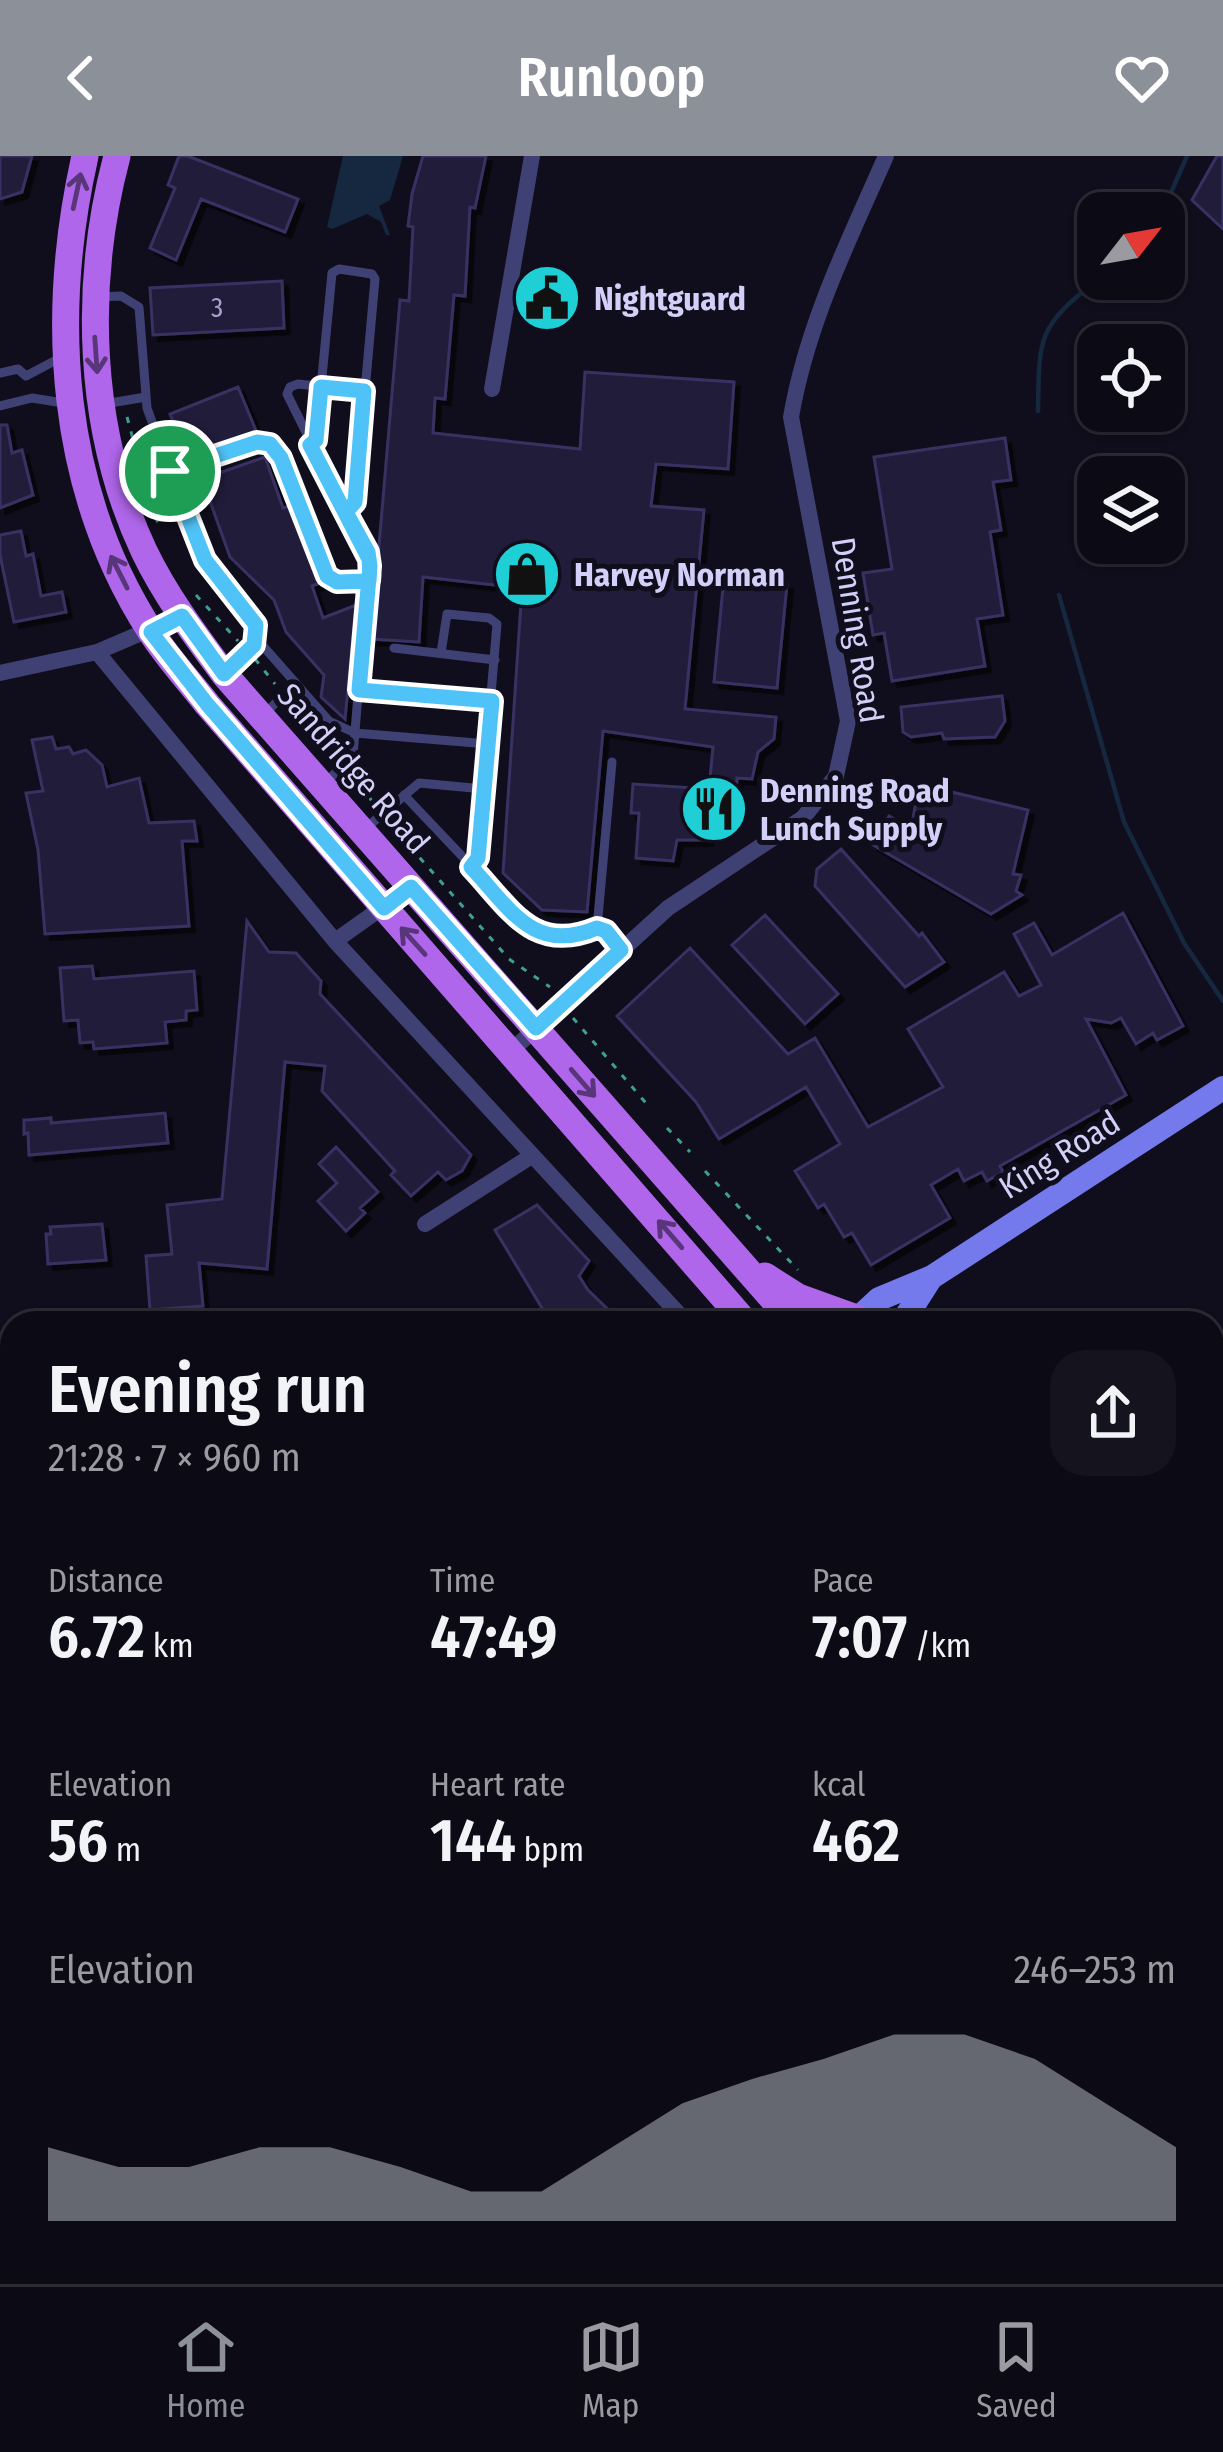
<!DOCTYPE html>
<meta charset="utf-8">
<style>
:root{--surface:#0c0a15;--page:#15131e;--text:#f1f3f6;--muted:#9a9aa0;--line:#2c2b34;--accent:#8c9099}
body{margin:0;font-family:"Fira Sans Condensed",sans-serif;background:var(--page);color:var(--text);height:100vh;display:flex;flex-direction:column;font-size:45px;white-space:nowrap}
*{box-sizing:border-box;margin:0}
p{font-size:39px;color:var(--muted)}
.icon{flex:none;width:66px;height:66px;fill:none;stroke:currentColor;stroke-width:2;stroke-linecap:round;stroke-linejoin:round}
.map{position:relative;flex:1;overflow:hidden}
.side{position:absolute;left:0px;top:1155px;width:1224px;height:975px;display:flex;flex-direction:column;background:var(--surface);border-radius:36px 36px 0 0;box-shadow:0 3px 9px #0004,0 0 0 3px var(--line)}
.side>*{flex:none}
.needle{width:78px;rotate:59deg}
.buttons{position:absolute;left:1077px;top:36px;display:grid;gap:24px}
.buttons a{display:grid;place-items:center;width:108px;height:108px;border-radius:24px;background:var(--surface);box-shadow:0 3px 9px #0004,0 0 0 3px var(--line);font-size:60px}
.pin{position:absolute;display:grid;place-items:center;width:102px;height:102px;color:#fff;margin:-51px;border:6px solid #fff;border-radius:50%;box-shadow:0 3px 12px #0007}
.round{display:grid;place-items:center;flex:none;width:126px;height:126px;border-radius:36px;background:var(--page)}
.head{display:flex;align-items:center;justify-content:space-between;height:204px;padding:0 48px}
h1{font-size:66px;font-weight:600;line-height:90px}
.stats{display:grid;grid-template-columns:repeat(3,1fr);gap:18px;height:204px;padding:12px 48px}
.stats div{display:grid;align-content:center}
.stats b{font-size:60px;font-weight:600}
.stats small{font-size:33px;font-weight:400}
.stats p{font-size:33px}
.chart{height:336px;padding:24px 48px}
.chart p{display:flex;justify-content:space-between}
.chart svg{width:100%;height:216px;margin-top:12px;fill:var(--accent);opacity:.7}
header{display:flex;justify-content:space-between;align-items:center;height:156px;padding:0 48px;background:var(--accent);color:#fff;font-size:54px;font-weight:600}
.tabs{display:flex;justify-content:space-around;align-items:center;height:168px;border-top:3px solid var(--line);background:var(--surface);font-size:33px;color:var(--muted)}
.tabs a{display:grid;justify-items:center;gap:6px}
.tabs .selected{color:var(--accent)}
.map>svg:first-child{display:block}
.water{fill:#152840}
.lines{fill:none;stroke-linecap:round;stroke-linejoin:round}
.stream{stroke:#152840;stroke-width:4.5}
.building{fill:#211d3b;stroke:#383263;stroke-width:3;filter:url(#shadow)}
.path{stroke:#3da093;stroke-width:3;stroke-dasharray:6 9;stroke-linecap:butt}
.lane{stroke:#3f4175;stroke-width:9}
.street{stroke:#3f4175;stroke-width:16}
.secondary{stroke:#7479ec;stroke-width:24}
.primary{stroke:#af66ea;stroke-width:27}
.rail{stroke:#1ed0d6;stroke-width:4.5;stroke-dasharray:18 15;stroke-linecap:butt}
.oneway{stroke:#583679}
.route-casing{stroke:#fff;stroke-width:24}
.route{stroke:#4fc3f7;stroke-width:15}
.labels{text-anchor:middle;stroke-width:10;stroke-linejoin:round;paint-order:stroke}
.number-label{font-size:27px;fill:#a6a3c9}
.poi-label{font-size:33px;font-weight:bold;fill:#d2d0f8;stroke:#100e1c;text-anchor:start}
.street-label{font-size:33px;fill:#d2d0f8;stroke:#100e1c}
</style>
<header><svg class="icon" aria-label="back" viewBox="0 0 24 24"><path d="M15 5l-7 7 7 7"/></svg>Runloop<svg class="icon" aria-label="heart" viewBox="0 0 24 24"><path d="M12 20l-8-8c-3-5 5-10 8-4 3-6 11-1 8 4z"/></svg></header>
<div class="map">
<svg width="1223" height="2128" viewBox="0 0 1223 2128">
<defs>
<filter id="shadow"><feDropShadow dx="5.5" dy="5.5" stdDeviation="0" flood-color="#0009"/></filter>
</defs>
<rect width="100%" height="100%" fill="#100e1c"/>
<path class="water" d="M343,0h60l-13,44 -11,6 11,29h-4l-5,-13 -14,-8 -35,15 -5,-2z"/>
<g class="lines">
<path class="stream" d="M1162,57l25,-57
M1038,255c1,-76 0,-85 61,-132
M1059,439l65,227 60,121 39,58"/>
</g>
<path class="building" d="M0,0h32l-10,36 -22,7z
M179,0h9l110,43 -13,33 -84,-33 -25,61 -26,-12 25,-60 -7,-3z
M423,0h63l-11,52 -5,-1 -5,89 -11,-1 -9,104 -10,-1 -2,35 147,16 5,-77 149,10 -6,87 -72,-5 -5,42 53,4 -19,199 91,8 -2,22 -16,13 -6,27 -15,-1 -2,41 -26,-1 -2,22h-30l-4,21 -37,-3 3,-45h-8l2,-29 76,5 4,-42 -110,-16 -16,181 -45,-2 -39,-37 19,-285 -99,-11 -4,65 -48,-3 29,-339 9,1 4,-74 -5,-1 4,-32z
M1217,0h6v73l-31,-29z
M282,125l2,47 -131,7 -3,-47z
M238,231l19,46 -70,23 -17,-42z
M0,269h7l5,28 10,-3 11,45 -33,13z
M1005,282l6,42 -18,2 8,48 -11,2 13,83 -26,4 8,47 -93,15 -8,-48 -11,2 -10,-62 29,-4 -18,-112z
M265,301l18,51 8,-2 29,77 -8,3 11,32 33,-13 -11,114 -24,-22 3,-22 -38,-43 -12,-32 -44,-43 -28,-78z
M21,375l5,25 7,-2 8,42 21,-4 4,20 -52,10 -14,-67v-20z
M724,421l63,7 -10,104 -63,-6z
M1002,540l3,25 -10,16 -51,2 -2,-6 -31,4 -8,-5 -2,-25z
M52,581l4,12 13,-2 4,7 13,-4 16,15 5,22 32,-9 10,45 45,-2 3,20h-15l7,85 -144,8 -7,-84 -12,-57 17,-2 -11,-51z
M926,630l102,24 -15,64 8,1 -5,16 6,4 -31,19 -118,-69 16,-29 22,12 5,-26 8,-4z
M841,693l78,87 3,-3 22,29 -39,25 -90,-101 2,-17z
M1123,757l60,113 -26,14 -4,-7 -17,11 -15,-26 -10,5 -25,-4 40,76 -126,71 3,6 -16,9 -5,-9 -18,9 -6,-12 -27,16 19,33 -79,47 -19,-32 -8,4 -20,-33 -6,4 -23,-37 45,-27 -34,-57 -87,52 -23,-37 -79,-86 73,-68 98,106 27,-16 53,89 75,-40 -35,-58 96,-57 15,24 22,-11 -27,-51 20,-11 18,32z
M765,759l73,79 -33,30 -73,-79z
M247,765l22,31 27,1 25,28 -1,13 151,161 -9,16 -16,9 -8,-8 -27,24 -20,-21 4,-4 -73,-80 3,-25 -40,-4 -18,207 -68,-6 4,43 -53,4 -4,-54 26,-2 -5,-49 55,-6z
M92,810l2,13 100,-8 3,39 -11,1v9l-21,2 2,21 -73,6 -1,-7 -13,1 -2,-23 -14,1 -4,-53z
M165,957l3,30 -139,12 -1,-22 -4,1v-14h3l24,-2v5z
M336,991l42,45 -18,16 5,5 -19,18 -28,-30 19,-18 -18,-19z
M537,1049l52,56 -10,15 9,14 34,33h-71l-56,-93z
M102,1068l4,36 -58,4 -2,-30h5l-1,-7z"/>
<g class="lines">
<path class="path" d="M127,261l13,48
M147,332l11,36
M196,439l42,46
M255,503l20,25
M293,548l46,51
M355,616l19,33
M390,668l119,135 41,28
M573,862l78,91
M667,972l23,24
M705,1015l93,99"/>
<path class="lane" d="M97,141l24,-1 18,11 8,101 23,63 35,89 51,65 -2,20 -26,26
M0,217l18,-4 8,7 34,-18
M104,248l42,-7
M0,250l32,-8 31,5
M311,288l5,-5 16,-166 7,-4 33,5 3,5 -20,223 -9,9
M123,328l143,-42 15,16 49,121 39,2
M255,487l8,3 66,75 26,12 133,11
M394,492l101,12
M441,497l6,-39 42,4 8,6 -20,234 -6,9
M359,534l133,11
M265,557l31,-29
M325,627l28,-27 16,-197 -82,-165 3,-7 8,-3 66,7
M404,639l129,136 44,5 20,-8 9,3 15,19
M366,672l53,-45 65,6
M597,772l15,-166
M1102,2128l14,-10"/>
<path class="street" d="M492,233l40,-233
M97,496l238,289 352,382
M0,517l97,-21 84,-36
M335,785l76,-54
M511,895l157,-143 135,-90 33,-42 12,-55 -57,-304c16,-93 57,-175 95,-261
M425,1068l105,-67
M1212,1256l11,-7
M1212,1461l11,6
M1212,1608l11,7
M0,1675h12
M1212,2041l11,14
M357,2118l6,10
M694,2118l7,10
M947,2118l8,10"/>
<path class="secondary" d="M853,1167l26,-24 53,-22 291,-189
M902,1167l28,-44
M0,1280l12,245
M22,2118v10"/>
<path class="primary" d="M85,0c-36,161 -26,334 66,476 16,25 37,48 56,72l539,619
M117,0c-34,128 -30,274 27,395 21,44 51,84 80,123l570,649
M765,1120l33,21 61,22
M1212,1506l11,6
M1212,1555l11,7
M267,2118l1,10
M300,2118l1,10"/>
<path class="rail" d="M147,2128l1,-10"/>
</g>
<defs><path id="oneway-shaft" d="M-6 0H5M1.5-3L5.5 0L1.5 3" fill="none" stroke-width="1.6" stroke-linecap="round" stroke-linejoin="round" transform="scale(3)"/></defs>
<g class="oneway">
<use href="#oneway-shaft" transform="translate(77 35) rotate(-78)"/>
<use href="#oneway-shaft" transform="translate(96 199) rotate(86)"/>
<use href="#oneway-shaft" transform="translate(119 416) rotate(-117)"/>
<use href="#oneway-shaft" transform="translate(413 785) rotate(-132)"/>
<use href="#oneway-shaft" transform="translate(583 927) rotate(49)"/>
<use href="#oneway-shaft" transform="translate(670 1078) rotate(-131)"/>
</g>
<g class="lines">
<defs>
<path id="route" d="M170,315l35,89 51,65 -2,20 -30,29 -42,-58 -31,16 56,72 177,204 27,-21 125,141 85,-78 -15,-19 -9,-3c-64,27 -87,-20 -126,-61l7,-9 14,-157 -133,-11 11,-124 -1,-7 -59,-114 6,-5 5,-53 43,4 -9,111 -9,10 22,40c2,10 2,19 1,29l-32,1 -10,-6 -46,-118 -11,-14 -13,-2 -87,29"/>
</defs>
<use href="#route" class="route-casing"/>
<use href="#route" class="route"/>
</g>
<defs>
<symbol id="civic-disc" viewBox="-11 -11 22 22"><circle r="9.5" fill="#1ed0d6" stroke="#100e1c"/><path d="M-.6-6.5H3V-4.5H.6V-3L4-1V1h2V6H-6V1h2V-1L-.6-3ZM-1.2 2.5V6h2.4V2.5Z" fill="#111"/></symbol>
<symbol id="shop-disc" viewBox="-11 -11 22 22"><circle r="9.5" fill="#1ed0d6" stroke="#100e1c"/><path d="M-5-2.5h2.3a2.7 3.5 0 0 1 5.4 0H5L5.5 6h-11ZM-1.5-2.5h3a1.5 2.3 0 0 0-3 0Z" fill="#111"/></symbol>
<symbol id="restaurant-disc" viewBox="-11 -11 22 22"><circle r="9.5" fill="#1ed0d6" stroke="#100e1c"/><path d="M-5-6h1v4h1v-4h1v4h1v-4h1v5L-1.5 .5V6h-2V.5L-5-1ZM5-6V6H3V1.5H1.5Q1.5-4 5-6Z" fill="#111"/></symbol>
</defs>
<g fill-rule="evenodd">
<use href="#civic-disc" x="509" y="104" width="76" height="76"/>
<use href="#shop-disc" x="489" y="380" width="76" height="76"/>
<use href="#restaurant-disc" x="676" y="615" width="76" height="76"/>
</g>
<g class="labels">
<g class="number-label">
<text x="217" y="161">3</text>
</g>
<g class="poi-label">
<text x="594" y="154">Nightguard</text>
<text x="574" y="430">Harvey Norman</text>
<text x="760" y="646">Denning Road<tspan x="760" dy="38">Lunch Supply</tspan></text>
</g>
<g class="street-label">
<text transform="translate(858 474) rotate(81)" y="12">Denning Road</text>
<text transform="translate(354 612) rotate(49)" y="12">Sandridge Road</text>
<text transform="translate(1059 998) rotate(-32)" y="12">King Road</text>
</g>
</g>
</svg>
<div class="buttons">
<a><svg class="needle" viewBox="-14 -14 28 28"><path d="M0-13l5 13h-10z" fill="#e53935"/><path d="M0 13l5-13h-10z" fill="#9a9aa0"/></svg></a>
<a><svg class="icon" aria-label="locate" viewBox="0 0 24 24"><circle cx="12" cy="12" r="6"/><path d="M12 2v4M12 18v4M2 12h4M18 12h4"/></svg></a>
<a><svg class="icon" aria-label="layers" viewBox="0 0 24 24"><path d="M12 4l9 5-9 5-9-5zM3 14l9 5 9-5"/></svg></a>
</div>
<div class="pin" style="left:170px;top:315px;background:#1e9e55"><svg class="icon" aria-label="arrive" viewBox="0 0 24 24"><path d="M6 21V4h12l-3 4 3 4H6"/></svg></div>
<section class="side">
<div class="head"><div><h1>Evening run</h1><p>21:28 · 7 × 960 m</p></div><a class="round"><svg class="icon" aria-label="share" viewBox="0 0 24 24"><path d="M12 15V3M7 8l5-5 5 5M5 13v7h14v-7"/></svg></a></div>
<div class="stats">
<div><p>Distance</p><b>6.72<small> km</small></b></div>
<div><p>Time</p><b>47:49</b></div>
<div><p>Pace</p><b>7:07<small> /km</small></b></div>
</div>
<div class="stats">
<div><p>Elevation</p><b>56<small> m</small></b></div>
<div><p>Heart rate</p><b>144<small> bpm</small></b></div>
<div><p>kcal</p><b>462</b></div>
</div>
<div class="chart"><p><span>Elevation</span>246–253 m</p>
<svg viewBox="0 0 160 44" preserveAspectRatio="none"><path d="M0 44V29L10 33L20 33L30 29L40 29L50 33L60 38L70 38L80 29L90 20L100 15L110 11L120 6L130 6L140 11L150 20L160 29V44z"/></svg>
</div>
</section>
</div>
<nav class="tabs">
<a class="selected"><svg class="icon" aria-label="home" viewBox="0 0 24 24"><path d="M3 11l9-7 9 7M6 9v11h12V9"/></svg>Home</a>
<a><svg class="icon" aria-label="map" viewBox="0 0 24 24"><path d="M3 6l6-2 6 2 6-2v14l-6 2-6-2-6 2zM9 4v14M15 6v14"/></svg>Map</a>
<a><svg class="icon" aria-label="saved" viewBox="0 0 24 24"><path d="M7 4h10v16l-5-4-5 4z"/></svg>Saved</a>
</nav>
